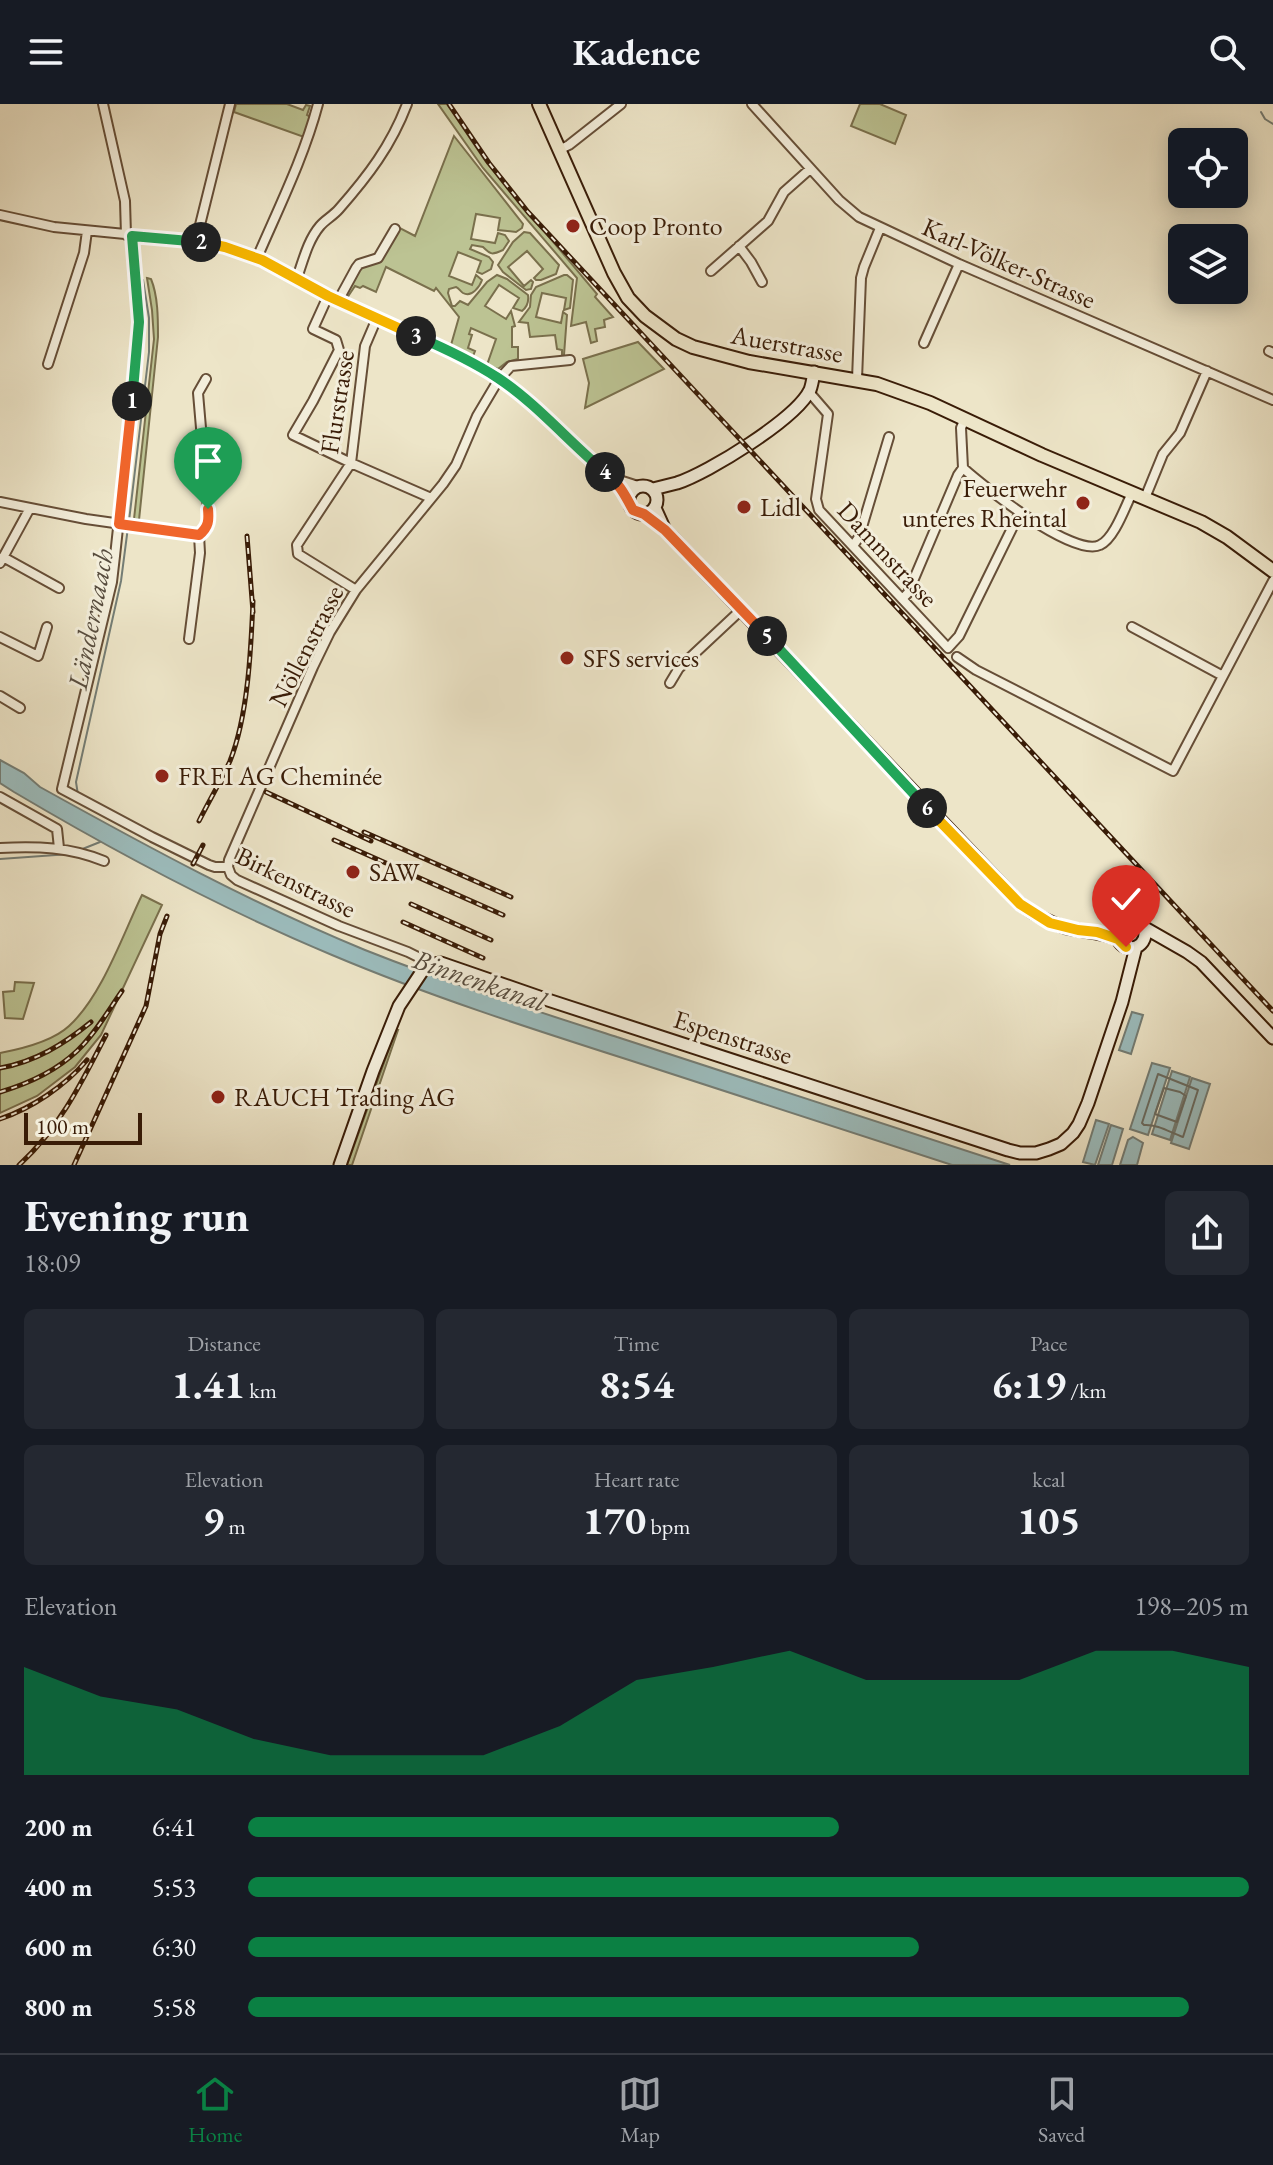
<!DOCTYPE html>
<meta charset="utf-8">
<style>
:root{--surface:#171b24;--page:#242831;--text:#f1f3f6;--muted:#9ea1a6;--line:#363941;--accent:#0b8043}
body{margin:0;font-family:"EB Garamond",serif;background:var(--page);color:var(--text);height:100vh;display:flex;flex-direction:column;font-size:30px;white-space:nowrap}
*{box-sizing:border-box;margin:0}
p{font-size:26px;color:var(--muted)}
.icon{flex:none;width:44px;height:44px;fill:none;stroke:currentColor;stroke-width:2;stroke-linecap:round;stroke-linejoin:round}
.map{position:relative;height:1061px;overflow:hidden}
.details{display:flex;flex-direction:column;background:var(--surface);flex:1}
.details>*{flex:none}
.buttons{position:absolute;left:1168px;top:24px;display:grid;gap:16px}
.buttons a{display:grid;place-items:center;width:80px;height:80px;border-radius:12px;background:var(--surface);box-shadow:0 4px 20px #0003;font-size:40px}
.scale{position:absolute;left:24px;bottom:20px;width:118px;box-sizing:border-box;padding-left:8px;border:4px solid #391c07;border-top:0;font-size:22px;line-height:28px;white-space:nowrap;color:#391c07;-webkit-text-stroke:6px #f3eedb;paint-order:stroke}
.pin{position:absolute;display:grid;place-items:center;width:68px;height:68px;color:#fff;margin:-82px -34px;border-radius:50% 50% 50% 0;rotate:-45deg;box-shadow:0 0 8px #0007}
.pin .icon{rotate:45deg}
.km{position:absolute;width:40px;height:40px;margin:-20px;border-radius:50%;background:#222;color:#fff;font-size:22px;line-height:40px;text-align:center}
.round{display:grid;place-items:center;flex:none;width:84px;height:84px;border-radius:12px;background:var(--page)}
.summary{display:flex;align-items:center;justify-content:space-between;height:136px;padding:0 24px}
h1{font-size:44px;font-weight:700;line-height:60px}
.metrics{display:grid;grid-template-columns:repeat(3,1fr);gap:12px;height:136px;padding:8px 24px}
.metrics div{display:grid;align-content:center;border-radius:12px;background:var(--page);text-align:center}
.metrics b{font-size:40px;font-weight:700}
.metrics small{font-size:22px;font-weight:400}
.metrics p{font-size:22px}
.chart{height:224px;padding:16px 24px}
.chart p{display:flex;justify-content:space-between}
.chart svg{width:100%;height:144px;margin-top:8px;fill:var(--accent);opacity:.7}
ul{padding:0 24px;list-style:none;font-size:26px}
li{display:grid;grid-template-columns:128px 96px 1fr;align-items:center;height:60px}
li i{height:20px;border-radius:10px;background:var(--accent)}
header{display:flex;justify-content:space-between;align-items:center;height:104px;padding:0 24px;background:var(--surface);font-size:36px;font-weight:700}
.menu{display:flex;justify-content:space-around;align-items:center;height:112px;border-top:2px solid var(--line);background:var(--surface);font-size:22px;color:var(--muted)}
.menu a{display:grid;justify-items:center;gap:4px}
.menu .active{color:var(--accent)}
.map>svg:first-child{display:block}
.green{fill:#bcc393;stroke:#7a704d;stroke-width:2}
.water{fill:#9cbdbe;stroke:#747d75;stroke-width:2}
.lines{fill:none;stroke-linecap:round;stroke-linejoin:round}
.shore{stroke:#6a6c62;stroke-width:2}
.stream{stroke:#747d75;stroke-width:2}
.street-casing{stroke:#664e37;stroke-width:12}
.secondary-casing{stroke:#391c07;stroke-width:15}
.primary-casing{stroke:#391c07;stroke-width:16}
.street{stroke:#f3eedb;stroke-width:8}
.secondary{stroke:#f3eedb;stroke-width:11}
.primary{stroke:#ede5c8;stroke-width:12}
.rail-casing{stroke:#391c07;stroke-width:5}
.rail{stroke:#f3eedb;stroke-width:2;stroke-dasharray:6;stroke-linecap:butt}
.split-1-casing{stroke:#fff;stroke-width:16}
.split-2-casing{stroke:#fff;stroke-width:16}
.split-3-casing{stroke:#fff;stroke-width:16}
.split-4-casing{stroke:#fff;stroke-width:16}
.split-5-casing{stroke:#fff;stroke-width:16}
.split-6-casing{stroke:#fff;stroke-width:16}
.split-7-casing{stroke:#fff;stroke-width:16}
.split-1{stroke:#f0652b;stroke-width:10}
.split-2{stroke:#22a559;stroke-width:10}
.split-3{stroke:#f5b400;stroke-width:10}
.split-4{stroke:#22a559;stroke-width:10}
.split-5{stroke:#f0652b;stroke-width:10}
.split-6{stroke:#22a559;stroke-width:10}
.split-7{stroke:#f5b400;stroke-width:10}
.poi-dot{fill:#8f2418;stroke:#f3eedb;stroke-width:3}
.labels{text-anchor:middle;stroke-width:6;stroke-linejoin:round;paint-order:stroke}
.poi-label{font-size:26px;fill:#391c07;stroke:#f3eedb;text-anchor:start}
.street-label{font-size:26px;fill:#391c07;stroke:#f3eedb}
.water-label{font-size:28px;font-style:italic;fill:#574c3e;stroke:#f3eedb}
</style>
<header><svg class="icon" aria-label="menu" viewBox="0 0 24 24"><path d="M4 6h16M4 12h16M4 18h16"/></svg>Kadence<svg class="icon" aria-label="search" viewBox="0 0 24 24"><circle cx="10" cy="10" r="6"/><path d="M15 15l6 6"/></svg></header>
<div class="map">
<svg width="1273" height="1061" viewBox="0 0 1273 1061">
<rect width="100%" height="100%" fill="#ede5c8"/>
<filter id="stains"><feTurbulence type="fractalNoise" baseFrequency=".0025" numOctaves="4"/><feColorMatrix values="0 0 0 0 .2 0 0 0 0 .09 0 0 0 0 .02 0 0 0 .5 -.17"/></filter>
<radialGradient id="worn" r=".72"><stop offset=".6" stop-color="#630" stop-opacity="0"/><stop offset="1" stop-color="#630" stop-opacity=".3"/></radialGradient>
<path class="green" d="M236,0h51l16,6 3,-5 4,1 -3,9 4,2 -7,20 -70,-25z
M438,0h9l39,58 111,132 -2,3 18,20 -9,3 1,7 -10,2 2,12 -6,2 -5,-21 -15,4 6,-48 -94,-110z
M860,0h20l26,11 -11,29 -44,-18z
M454,32l69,88 -1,4 -6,4 -18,-2 2,-12 -24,-4 -5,25 24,4 3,-10 7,2 4,6 -6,9c-11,5 -12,5 -20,-3l-11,-2 -2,4 19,8 4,5 -2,7 -9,5 -5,-2 4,-11 -23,-9 -9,24 23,9 4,-10 6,5c-2,6 -10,18 -19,13 -3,-2 -4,-5 -7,-6l-7,2 -1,4 4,13h3l5,-5 8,4 19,-23 10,-7 10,4 21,16c1,7 -1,12 -6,16l-9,-3 6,-10 -20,-13 -14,21 21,13 5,-8 4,15 -3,1v20h6v12l-11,3 -9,7 -11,-4 9,-26 -25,-11 -2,6 3,1 -4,13 7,3 -2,5 -22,-11 8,-28 -23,-29 -2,3 -48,-24 -10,25 -13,-6 -3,2 -5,-2 -8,12 -2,-1 16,-31 17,-5 20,-34 17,9z
M524,128l6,1 29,32 -3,9 -15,6h-5l-2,-2 9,-9 -16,-18 -19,16 16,19 7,-6 2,2 -2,7 -5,1 -23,-18 -5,-7 15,-23z
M564,171h3l6,5 -3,28 -6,2 2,-12 -24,-5 -6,24 25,6 2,-11 4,3 -3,40 -2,1v-6l-5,-1 -2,-14 -25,2 -2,-14 -9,-1 11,-15 1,-12 5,-8z
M147,174l4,1c7,17 7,39 7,58l-19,183 -5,-1 20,-180 -2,-29z
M638,238l26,27 -79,39 4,-25 -6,-24z
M142,791l20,10 -61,130 -26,32 -38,29 -37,17v-60c21,-4 53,-12 69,-27 33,-30 54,-92 73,-131z
M15,878l19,1 -11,36 -18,-1 -2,-26 11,-1z
M396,926h2l-46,135h-5z"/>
<path class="water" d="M0,656l24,13 16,14c108,60 211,116 325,163 83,33 168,60 252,87 131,43 262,86 393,128h-58c-107,-35 -215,-70 -323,-105 -100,-32 -200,-64 -297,-105 -110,-46 -215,-102 -318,-163l-14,-9z
M1132,908l11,3 -12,39 -12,-4z
M1152,959l18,5 -22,67 -18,-6z
M1172,967l18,6 -20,63 -18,-6z
M1192,974l18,6 -21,65 -18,-6z
M1096,1016l13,4 -14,41 -12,-3z
M1111,1021l12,4 -11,36h-14z
M1133,1033l10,6 -6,22h-17l8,-25z"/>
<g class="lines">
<path class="shore" d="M1158,970l40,16 -15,47c-12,-4 -25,-13 -39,-12l-2,-2z
M1164,984l16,4 6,4 -9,26 -22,-8z"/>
<path class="stream" d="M1261,8l4,7 8,5
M129,417l20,-169v-34l-6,-38
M78,691l-2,-13 45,-201 7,-54
M80,746l20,-8
M0,755l70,-5"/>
<defs>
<path id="street" d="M103,0l22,97 1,34
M752,0l87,96 20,17 100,47 314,136
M559,46l10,-5 52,-41
M0,111l54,12 142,14 29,6 37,13 66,36 129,58 42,25 34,26 60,57 20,16 16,21
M132,132l7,97 -24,223 -3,26 -50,207 90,48 57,28 6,2h13
M196,137l34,-137
M739,142l12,16 11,20
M257,154c22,-51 47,-101 61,-154
M711,167l57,-50 16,-29 26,-23
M297,174c6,-17 11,-38 23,-52 5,-6 13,-10 19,-17 29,-33 52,-63 68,-105
M328,192l-15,33 23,11 3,10 -26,51 -20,34 58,28 80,35
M338,197l18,-33 3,-4 19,-6 17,-29
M924,239l35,-79
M1269,247l4,2
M48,260l36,-111 3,-22
M857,275l4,-101 3,-11 16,-39
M809,288l19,22 -12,85 3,11 129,138 11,-12 61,-124
M965,314l-4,10 2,40c21,19 111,90 137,77 14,-6 25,-38 32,-52
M613,374l25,8
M1145,394l18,-44 17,-21 27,-62
M0,398l86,17 113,16
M853,442l6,-9 30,-100
M3,453l56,31
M0,459l30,-55
M356,486l-58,-36 -1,-9 54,-82 14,-117 12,-28
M902,495l6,-6 50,-118 5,-7
M1132,523l91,49
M0,533l38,19 9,-29
M189,535l11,-86 -1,-18 7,-5 3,-9 -11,-128 8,-14
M957,553l19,13 197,101 100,-190
M670,579l9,-15 62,-58
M0,592l20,12
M0,693l57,32 2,19
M0,744c37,-2 70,-1 104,13
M228,763l1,-7 84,-193 17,-35 26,-42 87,-106 13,-19 21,-49 22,-37 12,-13 59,-6
M228,763l3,8 6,5 102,46 69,26 10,5 8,10"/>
<path id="secondary" d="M629 396a14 14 0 1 1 28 0a14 14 0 1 1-28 0Z
M653,385c8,-2 16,-4 24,-6 31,-10 119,-64 133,-93 2,-5 3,-12 4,-18
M655,404l10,22 7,7 348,367c15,11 29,19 47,24 17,4 34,4 51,11
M1117 830a14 14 0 1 1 28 0a14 14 0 1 1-28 0Z
M1145,824l42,24 14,10 72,76
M340,1061l33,-94 26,-65 24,-36 11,-6 7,-1 107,37 460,150 12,3h16l13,-4 12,-5 12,-11 6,-9 9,-21 34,-101 14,-55"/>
<path id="primary" d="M539,0l75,169 14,25 17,18 31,23 17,8 56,15 128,22 53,19 112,52 159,67 26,15 46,34"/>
</defs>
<use href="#street" class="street-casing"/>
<use href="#secondary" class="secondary-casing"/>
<use href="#primary" class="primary-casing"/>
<use href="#street" class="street"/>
<use href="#secondary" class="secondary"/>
<use href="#primary" class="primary"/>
<defs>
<path id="rail" d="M449,0l40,59 39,49 745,799
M247,432l6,76
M266,688l105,49
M199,717c10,-20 22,-40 31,-60 18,-45 21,-112 23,-160
M364,728l147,65
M334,736l169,75
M193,760l10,-19
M411,800l80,36
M403,818l80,36
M0,964c35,-6 64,-24 91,-46
M0,988c27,-8 56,-21 77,-41 18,-17 31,-40 45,-60
M0,1015c32,-11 65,-33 87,-59
M19,1061c40,-36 63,-83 87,-130
M74,1061l72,-159 14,-72 7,-18"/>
</defs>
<use href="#rail" class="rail-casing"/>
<use href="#rail" class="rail"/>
</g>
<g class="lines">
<defs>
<path id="split-1" d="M132,297l-13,123 80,11c10,-8 10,-15 9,-26"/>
<path id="split-2" d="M132,297l7,-79 -7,-86 69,6"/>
<path id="split-3" d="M201,138l24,5 37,13 66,36 88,40"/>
<path id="split-4" d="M416,232c28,12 56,25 82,42 39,26 70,63 107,94"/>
<path id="split-5" d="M605,368c14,11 20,23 28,38l11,4 21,16 102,106"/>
<path id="split-6" d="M767,532l160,172"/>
<path id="split-7" d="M927,704l93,96 30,19 28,7 19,2 21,7 8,8"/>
</defs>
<use href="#split-1" class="split-1-casing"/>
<use href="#split-2" class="split-2-casing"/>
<use href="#split-3" class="split-3-casing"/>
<use href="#split-4" class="split-4-casing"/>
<use href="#split-5" class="split-5-casing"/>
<use href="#split-6" class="split-6-casing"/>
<use href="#split-7" class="split-7-casing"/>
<use href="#split-1" class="split-1"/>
<use href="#split-2" class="split-2"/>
<use href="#split-3" class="split-3"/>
<use href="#split-4" class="split-4"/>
<use href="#split-5" class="split-5"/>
<use href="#split-6" class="split-6"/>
<use href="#split-7" class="split-7"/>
</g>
<g class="poi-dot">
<circle cx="573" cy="122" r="8"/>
<circle cx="1083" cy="399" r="8"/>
<circle cx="744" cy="403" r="8"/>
<circle cx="567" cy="554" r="8"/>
<circle cx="162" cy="672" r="8"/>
<circle cx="353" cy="768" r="8"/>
<circle cx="218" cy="993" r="8"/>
</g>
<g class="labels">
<g class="poi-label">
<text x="589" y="131">Coop Pronto</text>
<text x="1067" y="393" text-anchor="end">Feuerwehr<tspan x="1067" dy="30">unteres Rheintal</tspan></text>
<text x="760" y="412">Lidl</text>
<text x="583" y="563">SFS services</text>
<text x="178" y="681">FREI AG Cheminée</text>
<text x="369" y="777">SAW</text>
<text x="234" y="1002">RAUCH Trading AG</text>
</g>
<g class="street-label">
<text transform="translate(1009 159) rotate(24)" y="9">Karl-Völker-Strasse</text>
<text transform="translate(787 240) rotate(10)" y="9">Auerstrasse</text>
<text transform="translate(337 298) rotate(-81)" y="9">Flurstrasse</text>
<text transform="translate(888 450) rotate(47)" y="9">Dammstrasse</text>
<text transform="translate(306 542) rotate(-63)" y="9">Nöllenstrasse</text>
<text transform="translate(296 778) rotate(26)" y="9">Birkenstrasse</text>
<text transform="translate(733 933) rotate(18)" y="9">Espenstrasse</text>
</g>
<g class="water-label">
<text transform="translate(90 515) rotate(-79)" y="10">Ländernaach</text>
<text transform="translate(480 876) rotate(19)" y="10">Binnenkanal</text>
</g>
</g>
<rect width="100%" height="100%" filter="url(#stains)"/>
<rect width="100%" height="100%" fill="url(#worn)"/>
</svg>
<div class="buttons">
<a><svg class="icon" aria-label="locate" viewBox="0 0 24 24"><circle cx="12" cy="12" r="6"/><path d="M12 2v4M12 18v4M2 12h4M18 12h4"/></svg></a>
<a><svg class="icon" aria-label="layers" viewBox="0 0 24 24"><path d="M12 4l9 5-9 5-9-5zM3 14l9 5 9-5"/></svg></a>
</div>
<div class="scale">100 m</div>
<div class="pin" style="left:208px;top:405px;background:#1e9e55"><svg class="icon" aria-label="arrive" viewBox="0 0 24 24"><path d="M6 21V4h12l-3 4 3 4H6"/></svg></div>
<div class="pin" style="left:1126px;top:843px;background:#d93025"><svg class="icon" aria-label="check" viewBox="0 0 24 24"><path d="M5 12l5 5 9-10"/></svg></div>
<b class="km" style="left:132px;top:297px">1</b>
<b class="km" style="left:201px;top:138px">2</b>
<b class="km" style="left:416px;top:232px">3</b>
<b class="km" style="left:605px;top:368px">4</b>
<b class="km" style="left:767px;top:532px">5</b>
<b class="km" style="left:927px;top:704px">6</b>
</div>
<section class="details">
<div class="summary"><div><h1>Evening run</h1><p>18:09</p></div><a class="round"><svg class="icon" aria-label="share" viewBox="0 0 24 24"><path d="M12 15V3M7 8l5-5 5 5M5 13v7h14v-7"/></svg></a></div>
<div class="metrics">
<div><p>Distance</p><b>1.41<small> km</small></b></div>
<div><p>Time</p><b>8:54</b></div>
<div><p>Pace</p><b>6:19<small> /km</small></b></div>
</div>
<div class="metrics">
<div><p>Elevation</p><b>9<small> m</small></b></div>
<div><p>Heart rate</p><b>170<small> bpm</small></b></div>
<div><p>kcal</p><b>105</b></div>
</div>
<div class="chart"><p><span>Elevation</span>198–205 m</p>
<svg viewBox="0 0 160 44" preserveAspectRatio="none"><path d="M0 44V11L10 20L20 24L30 33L40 38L50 38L60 38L70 29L80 15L90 11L100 6L110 15L120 15L130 15L140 6L150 6L160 11V44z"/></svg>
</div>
<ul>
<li><b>200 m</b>6:41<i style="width:59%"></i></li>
<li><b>400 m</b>5:53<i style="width:100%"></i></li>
<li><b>600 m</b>6:30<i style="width:67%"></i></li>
<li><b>800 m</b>5:58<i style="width:94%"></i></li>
</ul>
</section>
<nav class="menu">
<a class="active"><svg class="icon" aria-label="home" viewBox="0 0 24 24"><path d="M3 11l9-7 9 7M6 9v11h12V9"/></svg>Home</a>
<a><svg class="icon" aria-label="map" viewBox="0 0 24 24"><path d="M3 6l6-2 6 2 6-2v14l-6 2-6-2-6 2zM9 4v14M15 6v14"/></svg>Map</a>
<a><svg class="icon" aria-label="saved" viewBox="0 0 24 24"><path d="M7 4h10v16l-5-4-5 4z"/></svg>Saved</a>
</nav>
